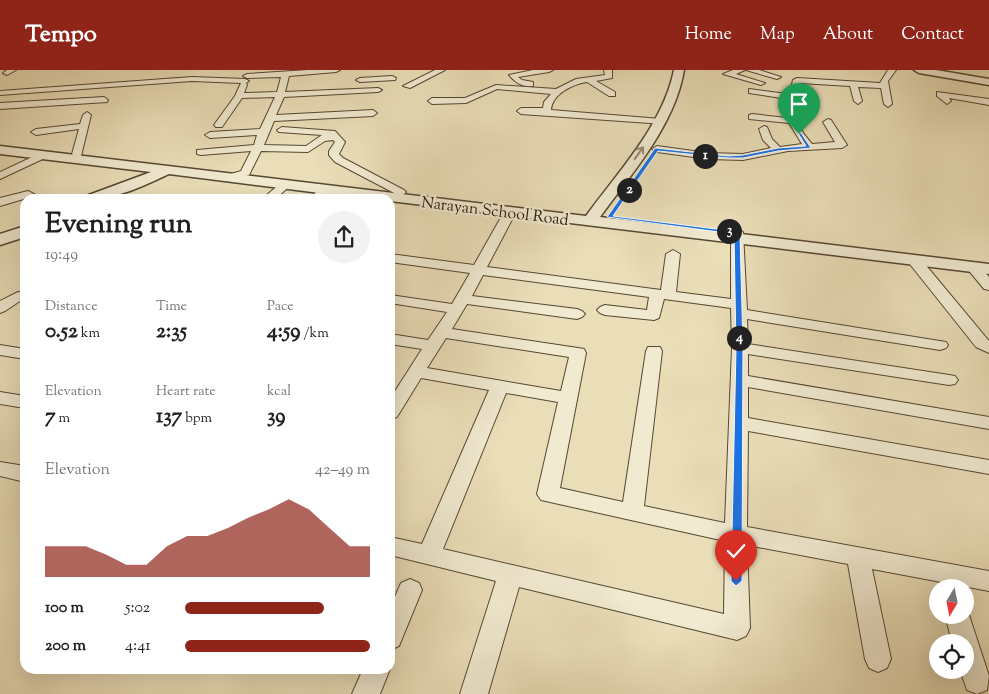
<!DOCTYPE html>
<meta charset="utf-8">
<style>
:root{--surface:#fff;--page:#f2f2f2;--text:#222;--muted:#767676;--accent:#8f2418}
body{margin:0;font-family:"Sorts Mill Goudy",serif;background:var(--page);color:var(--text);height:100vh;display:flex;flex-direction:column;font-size:19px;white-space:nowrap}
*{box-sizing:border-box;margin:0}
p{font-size:16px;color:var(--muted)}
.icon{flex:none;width:28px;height:28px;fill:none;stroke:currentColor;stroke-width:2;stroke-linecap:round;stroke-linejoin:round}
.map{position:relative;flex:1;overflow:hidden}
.drawer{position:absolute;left:20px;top:124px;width:375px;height:480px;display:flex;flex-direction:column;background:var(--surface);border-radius:15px;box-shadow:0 5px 20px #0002}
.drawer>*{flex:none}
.needle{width:32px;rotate:190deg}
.controls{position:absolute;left:929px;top:509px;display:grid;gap:10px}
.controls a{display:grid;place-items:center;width:45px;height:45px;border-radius:50%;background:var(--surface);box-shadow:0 5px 20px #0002;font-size:25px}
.pin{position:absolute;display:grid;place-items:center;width:42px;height:42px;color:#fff;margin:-51px -21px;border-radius:50% 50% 50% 0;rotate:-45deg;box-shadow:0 0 5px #0007}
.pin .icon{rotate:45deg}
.km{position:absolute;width:25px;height:25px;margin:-12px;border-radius:50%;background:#222;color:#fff;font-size:14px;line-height:25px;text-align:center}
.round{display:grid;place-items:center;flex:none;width:52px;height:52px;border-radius:26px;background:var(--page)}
.headline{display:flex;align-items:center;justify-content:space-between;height:85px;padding:0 25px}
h1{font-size:28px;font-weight:700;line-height:38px}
.figures{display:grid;grid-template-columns:repeat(3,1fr);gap:8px;height:85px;padding:5px 25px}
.figures div{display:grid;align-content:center}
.figures b{font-size:21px;font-weight:700}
.figures small{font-size:14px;font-weight:400}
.figures p{font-size:14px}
.chart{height:140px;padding:10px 25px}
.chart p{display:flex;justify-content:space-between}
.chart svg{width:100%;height:90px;margin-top:5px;fill:var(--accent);opacity:.7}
ul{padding:0 25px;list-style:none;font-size:16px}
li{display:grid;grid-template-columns:80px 60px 1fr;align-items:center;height:38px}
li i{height:12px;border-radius:6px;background:var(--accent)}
header{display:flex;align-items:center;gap:30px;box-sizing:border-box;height:70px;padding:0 25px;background:var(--accent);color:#fff}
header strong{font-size:24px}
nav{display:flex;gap:28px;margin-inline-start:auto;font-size:18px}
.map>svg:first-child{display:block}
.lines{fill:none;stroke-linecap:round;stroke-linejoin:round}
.minor-casing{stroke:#564732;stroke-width:2}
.tertiary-casing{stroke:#564732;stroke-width:3}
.minor{fill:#f1ead1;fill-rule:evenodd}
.tertiary{fill:#f1ead1;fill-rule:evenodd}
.oneway{stroke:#958a76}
.route{fill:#1a73e8;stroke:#fff}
.labels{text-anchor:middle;stroke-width:4.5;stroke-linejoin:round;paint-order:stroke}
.far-street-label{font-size:16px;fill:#251506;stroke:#f1ead1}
</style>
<header>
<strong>Tempo</strong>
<nav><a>Home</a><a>Map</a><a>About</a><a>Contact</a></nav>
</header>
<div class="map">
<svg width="989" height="624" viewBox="0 0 989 624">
<rect width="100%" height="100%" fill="#eadeb8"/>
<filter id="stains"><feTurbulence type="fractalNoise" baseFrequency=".004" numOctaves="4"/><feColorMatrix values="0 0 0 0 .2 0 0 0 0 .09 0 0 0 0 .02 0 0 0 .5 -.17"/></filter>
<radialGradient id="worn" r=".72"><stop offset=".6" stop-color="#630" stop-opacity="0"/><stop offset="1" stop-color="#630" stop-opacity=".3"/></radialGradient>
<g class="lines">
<defs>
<path id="minor" d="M7,0h9l-9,5 -4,-2z
M308,0h32l-4,2 -47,4 -4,16 93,-4 4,2 -4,2 -94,5 -8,18 97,-5 4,3 -4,3 -99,5 -10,24 42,1 16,-11 -43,-3 -2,-2 5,-3 53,4 10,11 -6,12 4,4 61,32 2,2 -2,2h-8l-61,-32 -6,-7v-4l6,-9 -2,-2 -8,1 -17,11 -47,-1 -12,24 -21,6 -4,-1 -1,-2 1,-2 17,-5 10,-20 -50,4 -4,-1v-4l57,-5 3,-10 -47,3 -5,-3 5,-3 50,-3 15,-32 -33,1 -20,29h-6l-2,-2 21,-29 6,-13 -49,-2 -192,14v-4l192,-14 53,2 4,2 -3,2 1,2 -3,8 33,-1 4,-15 -34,1 -4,-2 4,-2z
M435,0h10l-35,18 -7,-2z
M533,0h20l-4,2 -31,5 4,3 11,2v4c-11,1 -17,-3 -24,-11z
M604,0h8v8l-16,3 19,11v4h-6l-22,-14c-14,2 -35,12 -36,28l110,9 3,1v4l-143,-10 -4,-3 4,-3h22l1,-6 7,-8 -54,-5 -31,14 -34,1 -4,-3 4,-3h33l31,-13 60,4 20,-10 29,-4z
M733,0h12l-9,4 29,9 -4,2 -38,-11z
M746,0h13l22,7 -4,2z
M888,0h8l-8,11 4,23 -4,3 -4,-3 -3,-16 -23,-1 4,14 -4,3 -4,-3 -4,-15 -50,-3 -3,12 -7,-2 3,-13 4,-2 83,5z
M392,6l4,2 -1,2 -35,2 -4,-2 4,-2z
M749,19l38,5 16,39 9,11 23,-2 -12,-20 5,-3 3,1 16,25 -5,3 -54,3 -45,9 -35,-1 -51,-7 -5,-3 5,-3 51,7 35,1 28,-6 -8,-8 -4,-11 5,-3 3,1 5,12 8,8 22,-3 -13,-21 -40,-4v-4l3,-1 35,4 -6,-20 -32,-5z
M937,22l52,7v6l-40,-7 2,3 -4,3 -10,-8z
M104,27l4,3 -1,2 -107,7v-6z
M87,42l4,3 -10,41 -4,1 -5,-3 7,-25 -43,6 -5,-3 5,-3 44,-5 3,-9z
M43,82l4,1v4l-47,22v-7z
M285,112l6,3 -16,14h-13l19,-16z
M325,117l6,3 -10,9h-13l13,-11z
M28,121l15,8 -16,-1 -27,8v-8z
M510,138l6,4 -29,55 174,23 5,-36 7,-4 7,4 -4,38 55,7v-67l6,-4 6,4 4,78 199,32 2,3 -2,3 -6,2 -193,-31 1,25 201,31 6,1 3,4 -3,4 -6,1 -201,-31v22l241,41v12l-241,-42v31l241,42v14l-241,-43 -1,96 242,44v20l-117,-22 19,90 -4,9 -9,4 -9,-4 -4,-9 -17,-95 -101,-19 3,83 -4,8 -9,4 -218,-53 -31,107h-28l36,-113 -106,-26v-18l32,7 67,-154 -68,-12 -24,39 -7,2v-20l32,-50 -32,-5v-10l38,6 19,-28 -57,-9v-8l62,9 18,-31 -80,-11v-8l84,11 30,-53zM483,205l166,22 -2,13 -42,-5 -5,2 -3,3 3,3 5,2 49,5 5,-2 5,-19 67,9 1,40 -7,175 -81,-17 18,-155 -2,-4h-12l-2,4 -23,151 -63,-14 26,-135 -2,-4 -6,-1 -126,-19 15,-25 110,15 5,-2 3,-3 -3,-3 -5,-2 -105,-13zM446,268l123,19 -8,34 -134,-23zM506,323l52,9 -21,92 4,6 184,41 -1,73 -281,-65z
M914,186l5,1 70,84v12l-13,-6 -67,-84 -2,-3 2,-3z
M973,193l5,1 11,13v13l-5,-1 -18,-22z
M18,222l5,1 2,4 -2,2 -18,12 -5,2v-12z
M0,275l25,4v10l-25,-4z
M0,322l25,4v12l-25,-4z
M0,392l25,4v16l-25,-6z
M410,509l9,4 3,7 -23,56 -9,4v-42l11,-25z
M965,537l4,8 20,61 -2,14 -10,4 -10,-4 -7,-20h5v-28h-13l-7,-27h20z
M390,598v1l-10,25h-28l11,-25z"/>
<path id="tertiary" d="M674,0h10c-9,55 -52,103 -84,147l389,47v10l-599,-73v-2h-22l-199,-25c-30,14 -52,25 -85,25l2,-3 65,-24 -151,-18v-8l586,70c32,-44 77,-91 88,-146z
M914,0h22l53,9v6l-70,-12z
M25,156v11l-25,8v-11z"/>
</defs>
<use href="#minor" class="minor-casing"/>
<use href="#tertiary" class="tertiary-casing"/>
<use href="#minor" class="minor"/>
<use href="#tertiary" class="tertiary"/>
</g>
<defs><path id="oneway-shaft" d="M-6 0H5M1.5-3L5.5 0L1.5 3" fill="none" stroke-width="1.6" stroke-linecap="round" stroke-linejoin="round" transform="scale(1.25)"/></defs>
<use class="oneway" href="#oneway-shaft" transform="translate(639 83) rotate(-55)"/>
<path class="route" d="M798,63h3l10,15 -33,3 -35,7h-15l-70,-7 -45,65 127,16 3,116 -1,233 -6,5 -5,-5 5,-233 -2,-114 -127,-17 48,-69 73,8 15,-1 35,-7 28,-2z"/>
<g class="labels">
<g class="far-street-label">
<text transform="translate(495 140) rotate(7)" y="6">Narayan School Road</text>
</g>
</g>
<rect width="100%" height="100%" filter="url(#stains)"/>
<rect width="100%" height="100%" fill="url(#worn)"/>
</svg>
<div class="controls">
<a><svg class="needle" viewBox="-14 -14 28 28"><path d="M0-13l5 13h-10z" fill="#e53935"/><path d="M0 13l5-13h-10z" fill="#767676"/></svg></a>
<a><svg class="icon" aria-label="locate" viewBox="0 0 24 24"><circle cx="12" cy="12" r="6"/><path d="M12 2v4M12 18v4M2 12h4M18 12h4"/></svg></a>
</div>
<div class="pin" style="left:799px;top:64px;background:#1e9e55"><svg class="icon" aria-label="arrive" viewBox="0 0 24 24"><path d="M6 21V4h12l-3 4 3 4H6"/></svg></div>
<div class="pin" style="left:736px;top:511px;background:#d93025"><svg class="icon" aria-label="check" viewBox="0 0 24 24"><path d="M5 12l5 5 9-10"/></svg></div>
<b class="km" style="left:705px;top:86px">1</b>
<b class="km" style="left:629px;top:120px">2</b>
<b class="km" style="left:729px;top:161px">3</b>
<b class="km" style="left:739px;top:268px">4</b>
<section class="drawer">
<div class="headline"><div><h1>Evening run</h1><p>19:49</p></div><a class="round"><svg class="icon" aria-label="share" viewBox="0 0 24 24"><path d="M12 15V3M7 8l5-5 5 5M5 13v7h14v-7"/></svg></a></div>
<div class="figures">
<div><p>Distance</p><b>0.52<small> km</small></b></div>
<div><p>Time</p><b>2:35</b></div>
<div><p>Pace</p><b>4:59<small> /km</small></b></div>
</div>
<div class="figures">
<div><p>Elevation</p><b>7<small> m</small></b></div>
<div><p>Heart rate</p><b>137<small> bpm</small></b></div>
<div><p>kcal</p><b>39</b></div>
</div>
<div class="chart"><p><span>Elevation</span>42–49 m</p>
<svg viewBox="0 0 160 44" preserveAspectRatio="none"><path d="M0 44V29L10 29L20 29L30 33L40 38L50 38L60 29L70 24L80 24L90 20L100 15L110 11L120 6L130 11L140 20L150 29L160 29V44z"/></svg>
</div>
<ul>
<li><b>100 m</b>5:02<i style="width:75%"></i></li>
<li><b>200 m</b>4:41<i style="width:100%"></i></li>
</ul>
</section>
</div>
